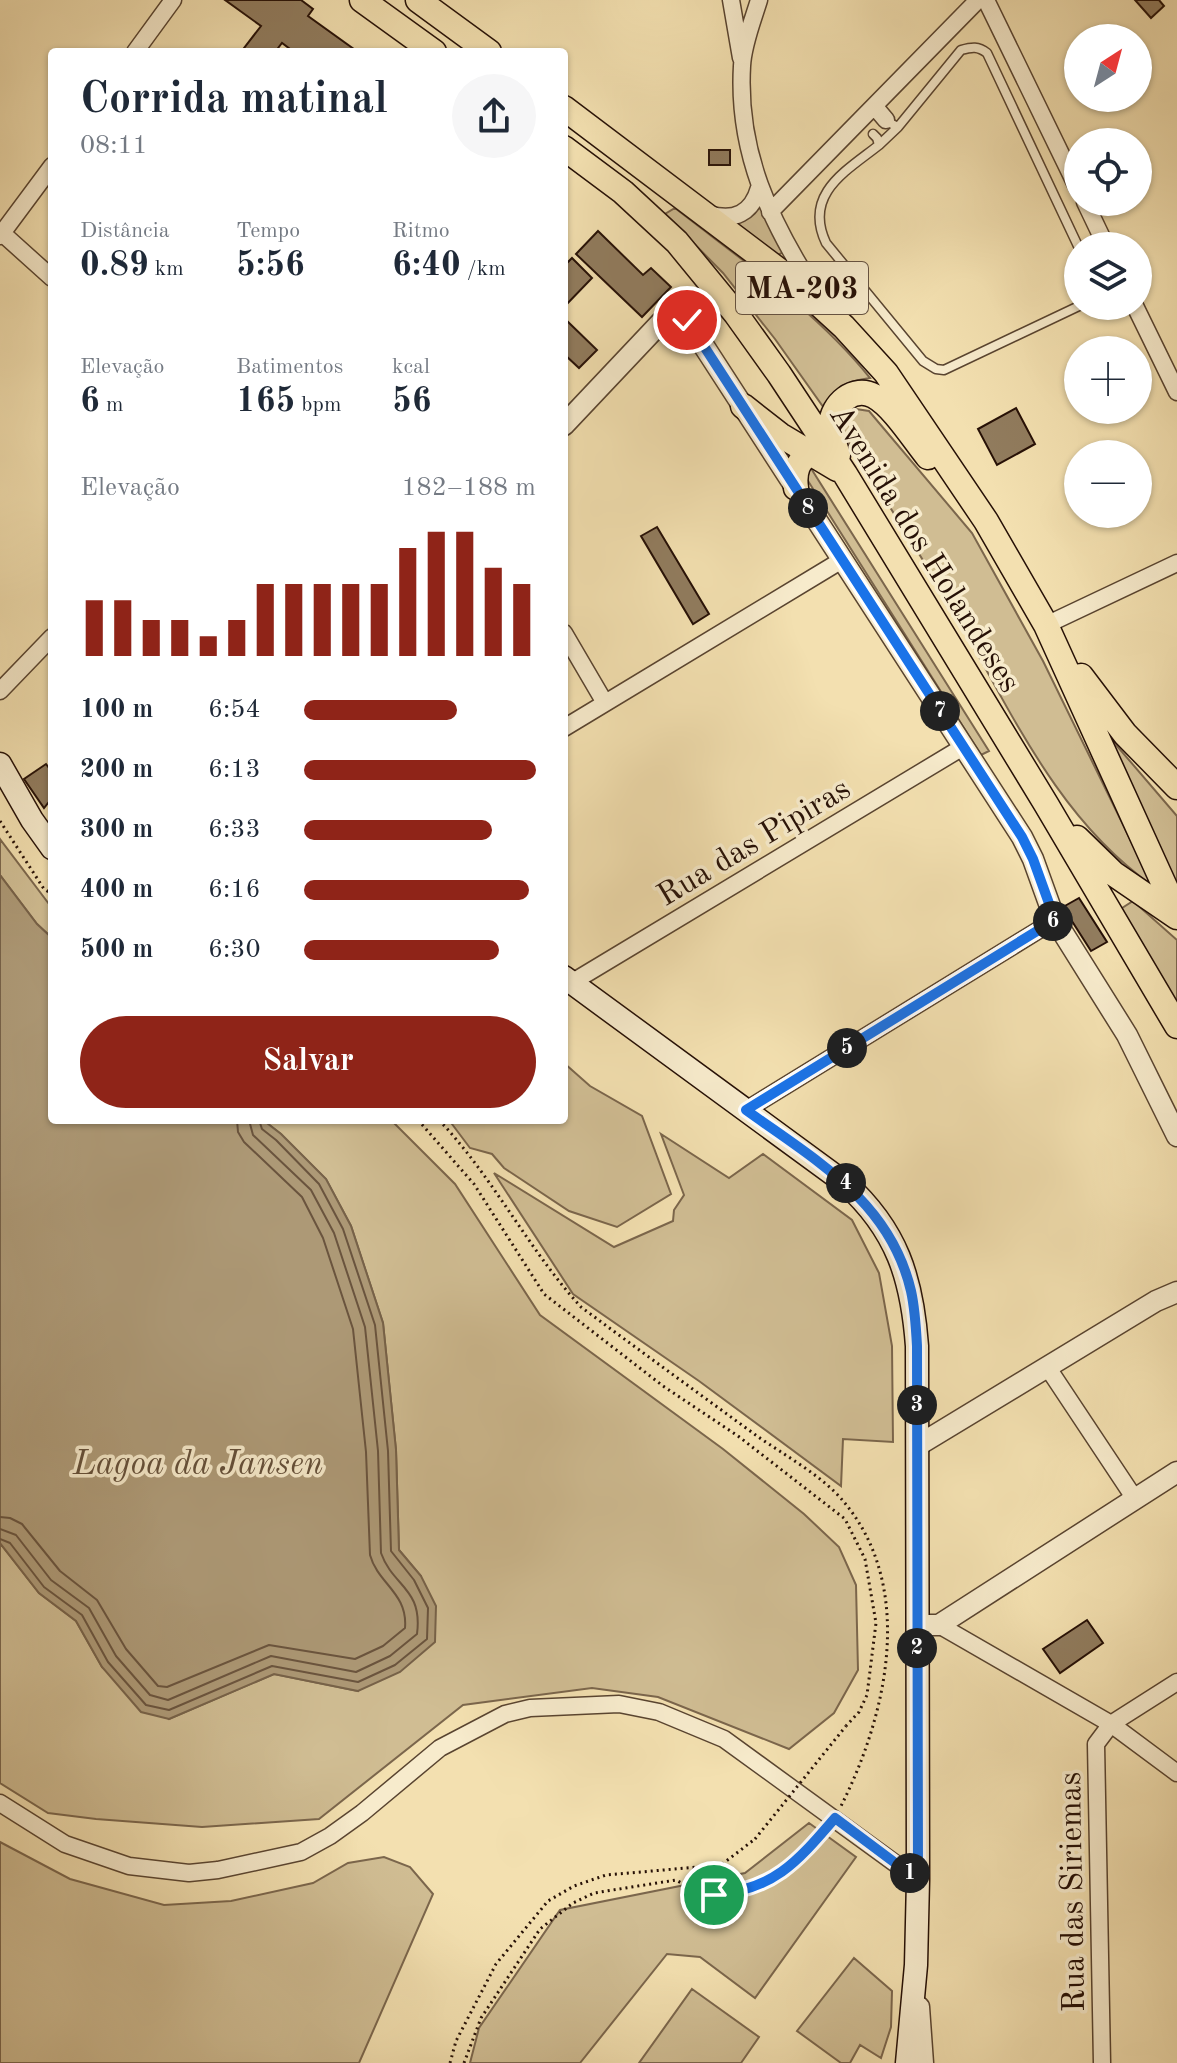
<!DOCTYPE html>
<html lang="pt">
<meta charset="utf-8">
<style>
:root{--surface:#fff;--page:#f6f6f7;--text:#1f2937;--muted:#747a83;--accent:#8f2418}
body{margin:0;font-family:"Old Standard TT",serif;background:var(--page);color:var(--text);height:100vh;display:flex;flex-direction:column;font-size:30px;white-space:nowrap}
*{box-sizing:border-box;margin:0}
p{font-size:26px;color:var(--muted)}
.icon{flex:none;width:44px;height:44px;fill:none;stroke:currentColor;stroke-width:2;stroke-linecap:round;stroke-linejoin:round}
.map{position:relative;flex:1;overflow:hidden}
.sheet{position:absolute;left:48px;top:48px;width:520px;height:1076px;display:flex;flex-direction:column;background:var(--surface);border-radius:8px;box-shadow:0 2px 6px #0004}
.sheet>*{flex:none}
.needle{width:52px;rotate:36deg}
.buttons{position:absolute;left:1064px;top:24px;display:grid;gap:16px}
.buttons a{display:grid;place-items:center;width:88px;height:88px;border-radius:50%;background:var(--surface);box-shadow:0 2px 6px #0004;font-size:40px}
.pin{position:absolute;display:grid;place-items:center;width:68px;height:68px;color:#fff;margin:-34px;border:4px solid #fff;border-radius:50%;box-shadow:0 2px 8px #0007}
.km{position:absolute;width:40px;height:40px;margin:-20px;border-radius:50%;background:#222;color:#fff;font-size:22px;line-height:40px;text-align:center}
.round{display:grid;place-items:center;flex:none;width:84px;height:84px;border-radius:42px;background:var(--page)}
.head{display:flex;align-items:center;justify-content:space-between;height:136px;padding:0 32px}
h1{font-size:44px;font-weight:700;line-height:60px}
.stats{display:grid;grid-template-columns:repeat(3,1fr);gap:12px;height:136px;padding:8px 32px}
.stats div{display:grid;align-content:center}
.stats b{font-size:34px;font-weight:700}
.stats small{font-size:22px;font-weight:400}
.stats p{font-size:22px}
.chart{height:224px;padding:16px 32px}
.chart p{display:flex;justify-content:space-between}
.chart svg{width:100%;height:144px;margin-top:8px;stroke:var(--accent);stroke-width:6}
.action{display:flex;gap:16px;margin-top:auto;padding:16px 32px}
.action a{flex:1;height:92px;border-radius:48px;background:var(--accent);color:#fff;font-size:32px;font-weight:700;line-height:92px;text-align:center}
ul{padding:0 32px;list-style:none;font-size:26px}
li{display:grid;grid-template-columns:128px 96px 1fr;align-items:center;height:60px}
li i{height:20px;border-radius:10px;background:var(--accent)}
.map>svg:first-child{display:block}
.green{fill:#d0bd93;stroke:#7b664c;stroke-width:2}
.water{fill:#ad9976;stroke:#776249;stroke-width:2}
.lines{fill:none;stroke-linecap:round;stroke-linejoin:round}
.shore{stroke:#6a543e;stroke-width:2}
.building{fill:#917c5e;stroke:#261006;stroke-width:2}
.service-casing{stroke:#594430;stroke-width:11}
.minor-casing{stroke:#594430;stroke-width:19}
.tertiary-casing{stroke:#594430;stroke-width:23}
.secondary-casing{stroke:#261006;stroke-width:25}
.primary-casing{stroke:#261006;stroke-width:27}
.path{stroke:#261006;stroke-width:3;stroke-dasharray:2 4;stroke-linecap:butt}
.service{stroke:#f7ebcc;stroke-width:8}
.minor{stroke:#f7ebcc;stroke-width:16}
.tertiary{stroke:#f7ebcc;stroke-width:20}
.secondary{stroke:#f7ebcc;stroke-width:22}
.primary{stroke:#f3e0b0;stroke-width:24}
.path-bridge{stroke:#261006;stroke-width:3;stroke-dasharray:2 4;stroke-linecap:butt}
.route-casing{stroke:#fff;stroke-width:16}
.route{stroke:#1a73e8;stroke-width:10}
.labels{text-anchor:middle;stroke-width:7;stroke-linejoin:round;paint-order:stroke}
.shield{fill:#f7ebcc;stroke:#655241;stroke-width:2}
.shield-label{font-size:30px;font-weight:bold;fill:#261006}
.street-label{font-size:32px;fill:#261006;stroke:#f7ebcc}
.water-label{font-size:34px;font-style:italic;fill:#634e38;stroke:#f7ebcc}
</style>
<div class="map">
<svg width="1177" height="2063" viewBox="0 0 1177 2063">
<rect width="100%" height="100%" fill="#f3e0b0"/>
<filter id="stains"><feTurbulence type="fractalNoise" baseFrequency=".0025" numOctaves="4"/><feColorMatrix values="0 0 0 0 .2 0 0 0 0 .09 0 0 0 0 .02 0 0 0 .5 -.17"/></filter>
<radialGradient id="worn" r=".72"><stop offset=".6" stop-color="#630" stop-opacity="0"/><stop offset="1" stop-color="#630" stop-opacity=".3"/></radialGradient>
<path class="green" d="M762,201l21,51 -5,3 -42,-32z
M675,208c68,53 141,103 195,170 -23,3 -35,8 -46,30l-49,-69 -52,-66 -58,-59z
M856,409l13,2 103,122 71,128 110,225c-93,-65 -141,-172 -195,-267 -36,-63 -76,-124 -115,-186l6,-18z
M807,462l182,289 -8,4 -178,-282z
M1111,739l66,77v78z
M0,839l52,69v30l-15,-14 -37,-49z
M1133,901l44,39v65l-58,-95z
M564,1063l26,23 52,30 29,78 -54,33 -48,-16 -65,-43 -12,-14 -22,-6 -21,-28h115z
M263,1120h128l64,64 85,131 183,134 81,65 35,33 17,38 2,85 -24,43 -45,36 -131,-52 -66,-9 -129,17 -144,114 -117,8 -106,-8 -48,-6 -48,-30v-240l39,50 37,28 26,46 67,52 105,-45 84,17 63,-115 -22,-26 -3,-100 -13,-127 -32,-97 -25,-47 -45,-45z
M661,1134l68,44 34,-24 89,66 27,53 13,73 1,96 -50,-3 -2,47 -142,-105 -126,-87 -79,-121 120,74 59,-26 1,-11 10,-15z
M809,1823l47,34 -101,141 -55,-41 -33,-3 -87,109h-110l9,-35 81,-118 185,-37z
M0,1842l70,37 94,26 67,-4 82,-18 35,-20 36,-6 26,10 23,27 -74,169h-359z
M854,1958l38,33 -1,36 -10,31 -21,-13 -10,18h-9l-44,-32z
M692,1989l67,48 -18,26h-102z"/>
<path class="water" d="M0,875l37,49 15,14v182h211l18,14 45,45 25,47 32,97 13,127 3,100 22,26 15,30 -1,36 -35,30 -42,19 -84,-17 -105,45 -28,-7 -39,-45 -26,-46 -37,-28 -39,-50z"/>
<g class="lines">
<path class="shore" d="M0,1517l10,1 12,6 38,47 37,29 29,49 32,37 9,1 102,-42 86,14 28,-13 22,-18c3,-35 -27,-44 -35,-73l-4,-103 -13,-123 -30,-91 -21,-41 -58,-55 -6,-10 -1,-12
M0,1529l16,6 35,45 38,28 27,48 34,39 18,5 103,-44 85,16 34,-16 27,-22c6,-46 -24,-47 -36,-81l-3,-102 -13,-124 -31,-94 -23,-43 -58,-55 -4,-15
M0,1539l10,4 34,44 38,28 26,47 38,43 23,5 103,-44 86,16 37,-17 32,-26 1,-31 -14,-28 -23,-29 -3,-100 -13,-126 -32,-96 -24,-45 -43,-44 -14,-11 -3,-9"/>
</g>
<path class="building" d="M225,0h76l12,9 -5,7 50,36h-64l-12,-9 -7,9h-34l20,-26z
M1135,0h24l5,6 -13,12z
M709,150h21v15h-21z
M598,231l45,44 8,-7 20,19 -29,30 -66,-63z
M572,258l20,20 -28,29v-41z
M564,318l33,32 -18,18 -15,-14z
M1016,408l19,36 -38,21 -19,-36z
M657,527l52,87 -16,10 -52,-88z
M46,764l6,8v26l-8,10 -20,-29z
M1079,898l28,44 -16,9 -28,-44z
M1087,1620l16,23 -43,30 -17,-24z"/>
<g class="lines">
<defs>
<path id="service" d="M886,121l12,6 63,-77c11,-3 17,-4 26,3l91,193
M873,134l4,4 2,7c-33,26 -76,49 -53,98l97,118 13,8 8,1 135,-64
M879,145l19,-18"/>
<path id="minor" d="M731,0l10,58
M759,0c-6,20 -16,44 -17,66 -5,86 28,155 73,225
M986,0l92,189
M135,52l38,-52
M875,107l11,13
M1085,202l21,44
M770,212l208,-212
M709,214c25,8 43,-1 50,-26
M2,233l50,45
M0,236l52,-70
M1135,306l42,86
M1046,625l131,-62
M564,633l41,70
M0,691l52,-54
M564,728l278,-168
M571,983l392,-236
M746,1110l309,-190
M1048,1368l87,131
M939,1625l172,99 66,49
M0,1803l65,41 64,22 60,7 29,-3 83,-18 29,-16 32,-23 78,-65 65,-34 25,-6 89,-4 40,8 65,27 194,141
M1102,2063l-6,-319 15,-20 66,-42"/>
<path id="tertiary" d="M564,425l101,-107 13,-4 9,6 335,517 11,22 22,61 72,115 50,101
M917,1446l239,-145 21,-9
M917,1625h22l238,-153
M919,2007l4,56"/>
<path id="secondary" d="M0,764l32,56 20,28
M564,977l281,206c52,47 67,95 72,163l1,534 -2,85 -9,98"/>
<path id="primary" d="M362,0l72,52
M418,0l71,52
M564,108l233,176 47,43 42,46 100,148 60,104 131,288
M564,148l59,44 54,50 59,72 43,60 66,100 201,330 131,222
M743,406l37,29 57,34
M838,455c-3,-9 -7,-20 -7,-30 1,-21 23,-40 43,-29 19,10 40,44 54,61
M796,488c-2,-14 1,-31 17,-34
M1081,676l44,58 52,53
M1077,838l37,36 63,43"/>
</defs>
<use href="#service" class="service-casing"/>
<use href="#minor" class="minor-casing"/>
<use href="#tertiary" class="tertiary-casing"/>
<use href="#secondary" class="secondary-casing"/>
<use href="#primary" class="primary-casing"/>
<path class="path" d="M679,298l9,-12
M0,821l44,68 8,5
M418,1120l56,64 70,110 119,92 75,50 107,83 20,40 11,64 -9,72 -8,17 -13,14
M439,1120c54,57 89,129 142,187 58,43 117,86 176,129 27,19 66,40 87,66 72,86 43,213 -3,304
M450,2063l6,-22 40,-77 52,-63 26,-15 32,-11 115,-10 34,-26
M464,2063l17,-45 59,-89 33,-26 21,-10 82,-13 20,11 18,4 30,-3 32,-15 31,-26 16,-20"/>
<use href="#service" class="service"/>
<use href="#minor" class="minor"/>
<use href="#tertiary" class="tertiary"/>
<use href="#secondary" class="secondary"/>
<use href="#primary" class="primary"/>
<path class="path-bridge" d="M755,1839l91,-113"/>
</g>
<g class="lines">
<defs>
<path id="route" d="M687,320l335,517 11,22 22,61 -309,190c69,50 144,91 165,181 4,18 5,36 6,55l1,534 -83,-62c-38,44 -60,71 -121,77"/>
</defs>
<use href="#route" class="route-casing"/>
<use href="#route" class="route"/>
</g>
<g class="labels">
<rect class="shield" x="736" y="262" width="132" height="52" rx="6"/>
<g class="shield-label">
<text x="802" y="298">MA-203</text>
</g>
<g class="street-label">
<text transform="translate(926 548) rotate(58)" y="11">Avenida dos Holandeses</text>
<text transform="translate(753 841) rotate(-31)" y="11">Rua das Pipiras</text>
<text transform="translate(1071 1892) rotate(-91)" y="11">Rua das Siriemas</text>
</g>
<g class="water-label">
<text x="198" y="1474">Lagoa da Jansen</text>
</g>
</g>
<rect width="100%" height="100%" filter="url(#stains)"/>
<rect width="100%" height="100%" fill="url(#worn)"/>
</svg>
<div class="buttons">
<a><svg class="needle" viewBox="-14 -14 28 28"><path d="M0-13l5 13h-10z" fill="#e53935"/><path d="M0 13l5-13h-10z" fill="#747a83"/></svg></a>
<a><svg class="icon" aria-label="locate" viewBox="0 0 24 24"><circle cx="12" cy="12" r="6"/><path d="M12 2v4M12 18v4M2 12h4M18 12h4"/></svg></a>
<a><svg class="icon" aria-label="layers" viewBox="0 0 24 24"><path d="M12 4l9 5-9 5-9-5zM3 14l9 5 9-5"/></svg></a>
<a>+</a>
<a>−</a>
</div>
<div class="pin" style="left:714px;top:1895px;background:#1e9e55"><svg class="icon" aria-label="arrive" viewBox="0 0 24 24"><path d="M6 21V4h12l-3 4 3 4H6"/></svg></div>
<div class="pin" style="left:687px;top:320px;background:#d93025"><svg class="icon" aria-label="check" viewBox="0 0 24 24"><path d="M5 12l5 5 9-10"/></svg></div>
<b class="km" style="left:910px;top:1873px">1</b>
<b class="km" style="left:917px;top:1648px">2</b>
<b class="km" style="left:917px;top:1405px">3</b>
<b class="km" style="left:846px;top:1183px">4</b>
<b class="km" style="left:847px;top:1048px">5</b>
<b class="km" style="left:1053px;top:921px">6</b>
<b class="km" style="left:940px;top:711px">7</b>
<b class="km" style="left:808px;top:508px">8</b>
<section class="sheet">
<div class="head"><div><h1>Corrida matinal</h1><p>08:11</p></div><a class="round"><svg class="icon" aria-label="share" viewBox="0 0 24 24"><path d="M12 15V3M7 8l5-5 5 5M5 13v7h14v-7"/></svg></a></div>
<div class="stats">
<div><p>Distância</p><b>0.89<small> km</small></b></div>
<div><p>Tempo</p><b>5:56</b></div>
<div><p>Ritmo</p><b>6:40<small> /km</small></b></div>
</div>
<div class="stats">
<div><p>Elevação</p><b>6<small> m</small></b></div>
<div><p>Batimentos</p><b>165<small> bpm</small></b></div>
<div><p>kcal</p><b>56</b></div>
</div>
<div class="chart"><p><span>Elevação</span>182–188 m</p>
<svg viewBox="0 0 160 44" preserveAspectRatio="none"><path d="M5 44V27M15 44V27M25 44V33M35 44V33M45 44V38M55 44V33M65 44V22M75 44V22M85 44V22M95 44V22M105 44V22M115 44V11M125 44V6M135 44V6M145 44V17M155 44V22"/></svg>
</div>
<ul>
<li><b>100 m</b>6:54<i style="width:66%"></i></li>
<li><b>200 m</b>6:13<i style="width:100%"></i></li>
<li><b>300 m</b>6:33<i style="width:81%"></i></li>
<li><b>400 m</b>6:16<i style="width:97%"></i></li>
<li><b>500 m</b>6:30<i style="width:84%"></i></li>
</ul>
<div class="action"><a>Salvar</a></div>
</section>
</div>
